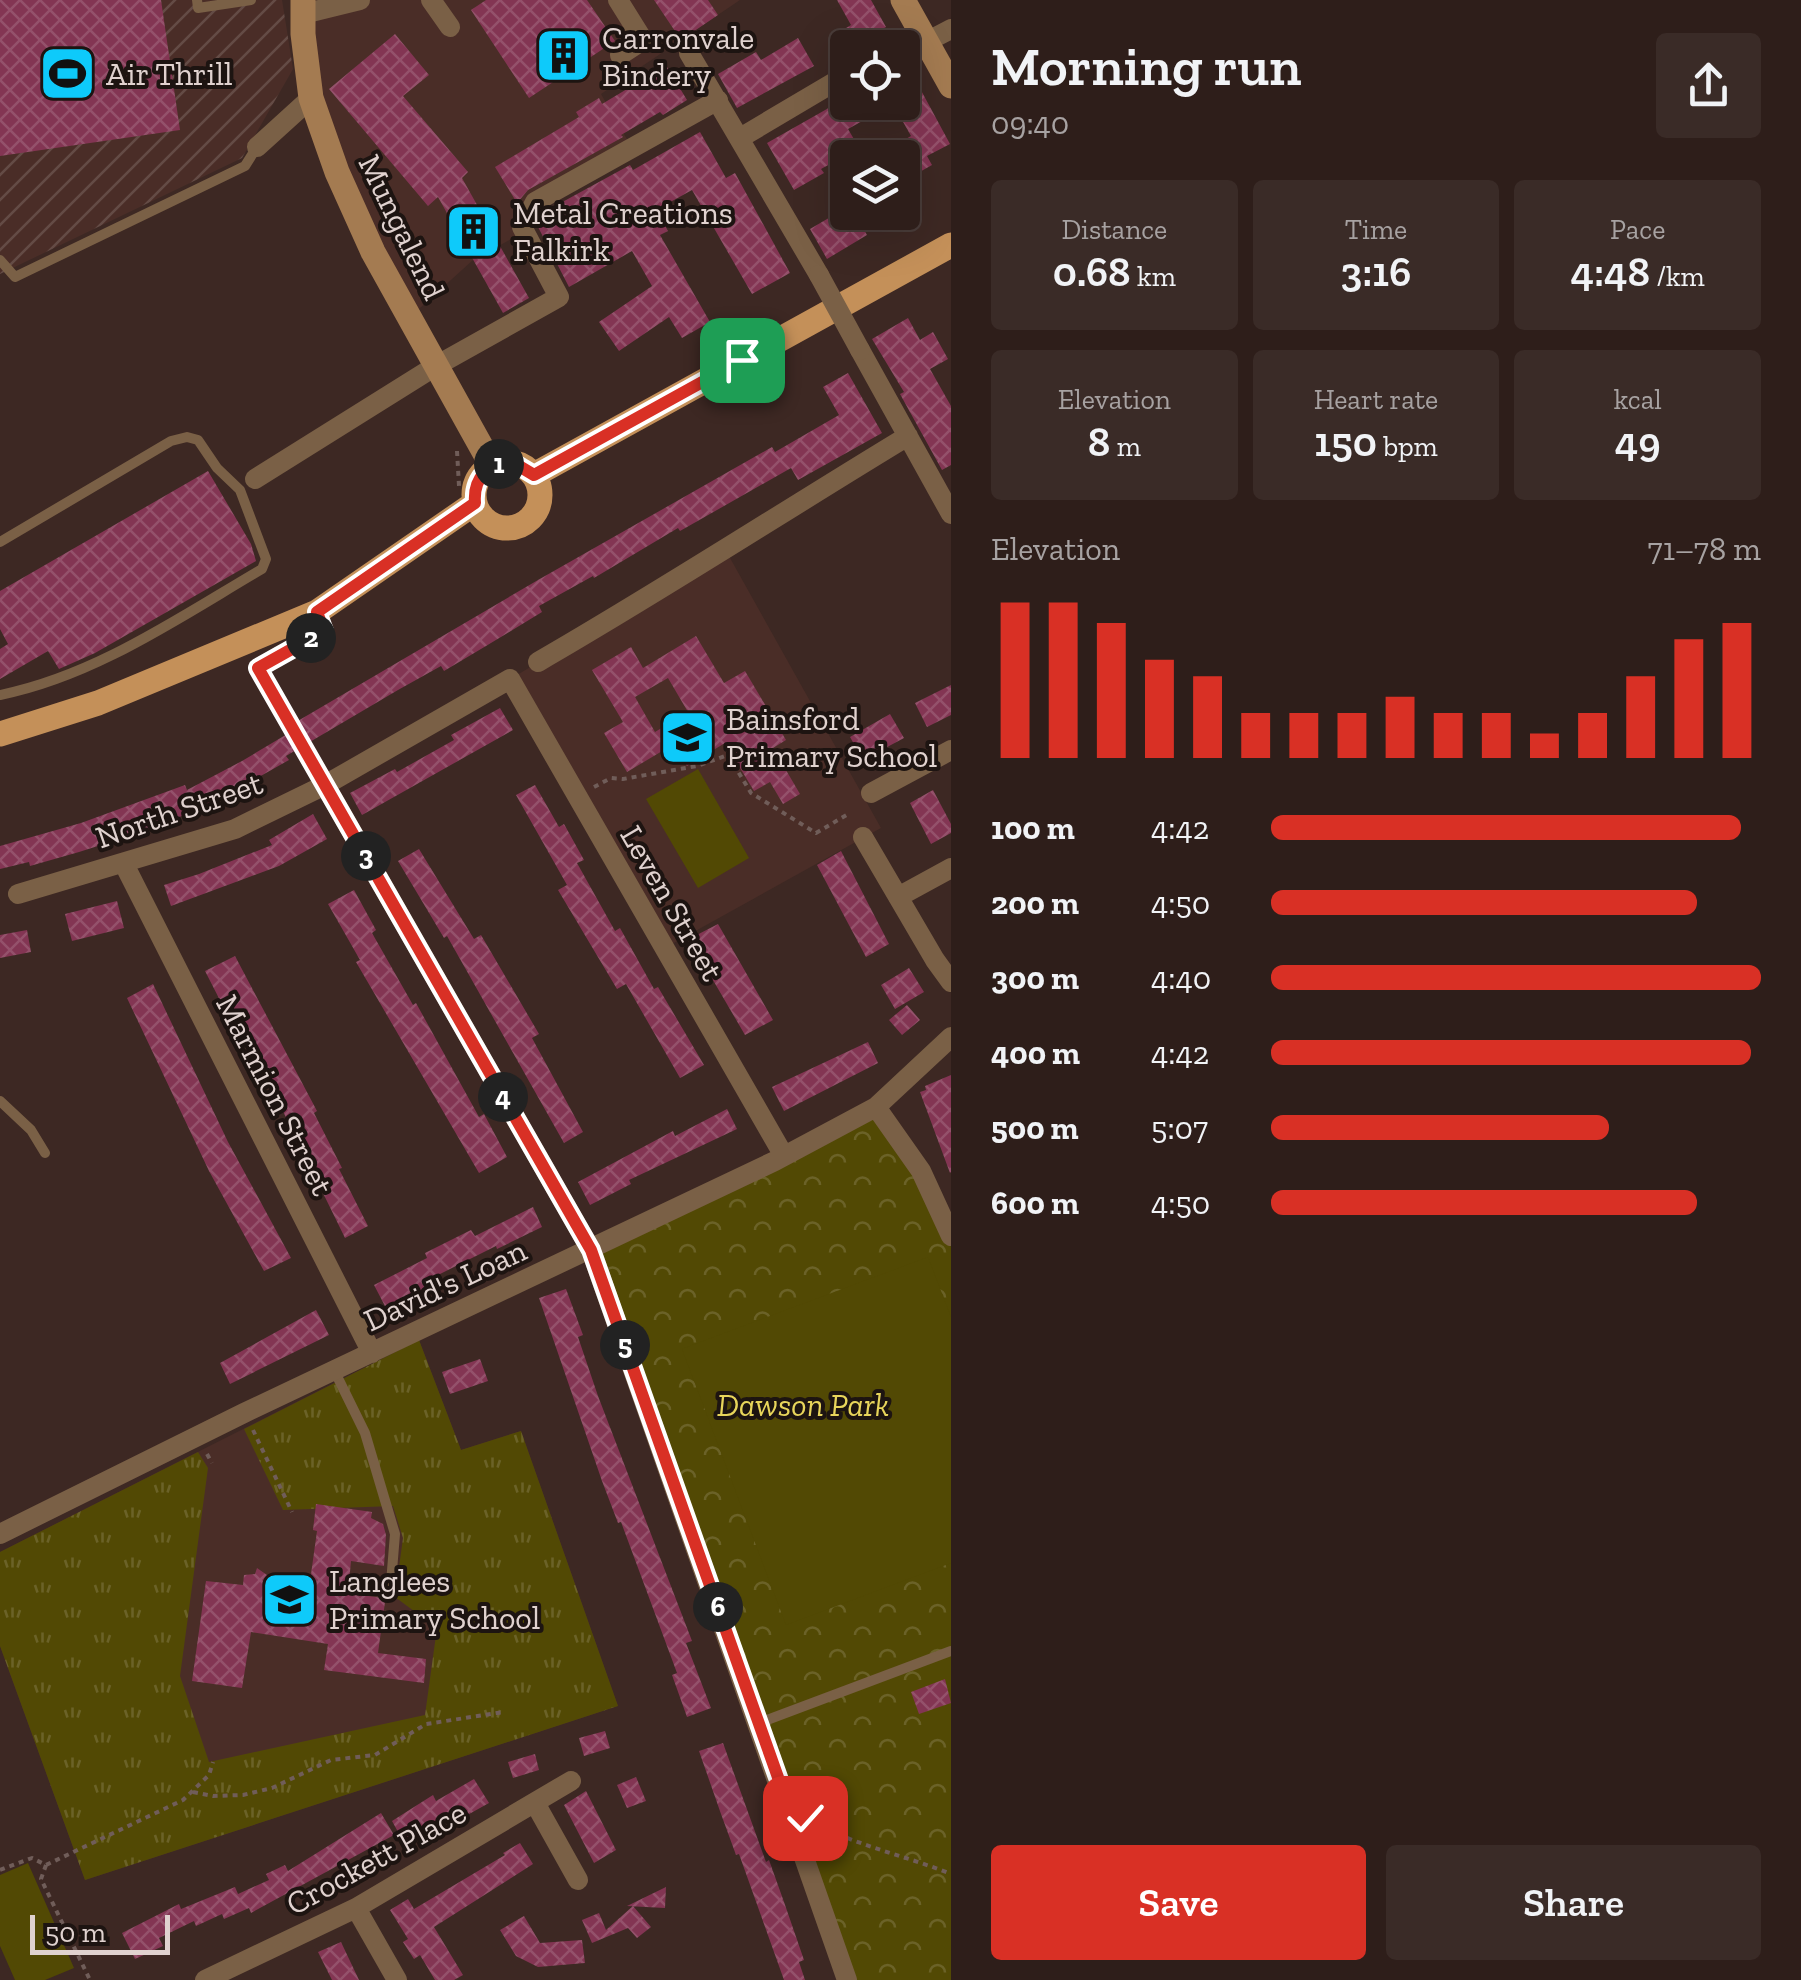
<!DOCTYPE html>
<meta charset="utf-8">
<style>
:root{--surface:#2e1e1a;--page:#3a2b27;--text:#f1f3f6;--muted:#a7a2a2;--line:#493c39;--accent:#d93025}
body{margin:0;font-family:"Zilla Slab",serif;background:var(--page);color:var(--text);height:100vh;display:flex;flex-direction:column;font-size:38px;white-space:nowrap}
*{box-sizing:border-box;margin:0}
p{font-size:32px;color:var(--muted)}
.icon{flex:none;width:55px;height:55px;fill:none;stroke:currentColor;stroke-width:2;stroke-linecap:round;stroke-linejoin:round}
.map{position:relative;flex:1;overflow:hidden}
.details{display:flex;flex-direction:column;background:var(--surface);width:850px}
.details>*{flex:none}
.controls{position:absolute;left:830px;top:30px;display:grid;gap:20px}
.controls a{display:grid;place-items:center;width:90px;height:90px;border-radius:10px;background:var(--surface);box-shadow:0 10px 40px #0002,0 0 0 2px var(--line);font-size:50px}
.scale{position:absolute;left:30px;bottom:25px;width:140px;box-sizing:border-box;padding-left:10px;border:5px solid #e0d2cf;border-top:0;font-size:28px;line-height:35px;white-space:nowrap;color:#e0d2cf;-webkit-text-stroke:8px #1d1411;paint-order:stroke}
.pin{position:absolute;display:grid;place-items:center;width:85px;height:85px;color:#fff;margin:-42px;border-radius:20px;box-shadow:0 5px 15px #0006}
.km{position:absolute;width:50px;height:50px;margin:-25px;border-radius:50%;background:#222;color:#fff;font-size:28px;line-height:50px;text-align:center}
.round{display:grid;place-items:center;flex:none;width:105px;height:105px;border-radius:10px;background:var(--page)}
.overview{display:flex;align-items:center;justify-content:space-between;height:170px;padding:0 40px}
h1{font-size:55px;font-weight:600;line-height:75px}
.metrics{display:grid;grid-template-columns:repeat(3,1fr);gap:15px;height:170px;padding:10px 40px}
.metrics div{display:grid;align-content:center;border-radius:10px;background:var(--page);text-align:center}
.metrics b{font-size:42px;font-weight:600}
.metrics small{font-size:28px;font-weight:400}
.metrics p{font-size:28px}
.chart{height:280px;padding:20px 40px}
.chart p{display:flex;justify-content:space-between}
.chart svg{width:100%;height:180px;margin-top:10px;stroke:var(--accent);stroke-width:6}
.cta{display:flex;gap:20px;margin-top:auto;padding:20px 40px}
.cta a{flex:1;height:115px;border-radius:10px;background:var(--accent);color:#fff;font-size:40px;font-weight:600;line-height:115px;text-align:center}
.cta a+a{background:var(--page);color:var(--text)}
ul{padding:0 40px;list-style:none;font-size:32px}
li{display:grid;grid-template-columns:160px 120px 1fr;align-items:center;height:75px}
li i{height:25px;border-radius:12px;background:var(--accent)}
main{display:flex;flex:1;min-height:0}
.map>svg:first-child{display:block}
.built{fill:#4a2d27}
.industrial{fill:url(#industrial-furrows)}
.grass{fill:url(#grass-tufts)}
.park{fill:url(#park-crowns)}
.pitch{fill:#524904}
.building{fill:url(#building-cross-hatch);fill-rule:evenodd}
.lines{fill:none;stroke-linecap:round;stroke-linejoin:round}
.path{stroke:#705d59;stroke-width:4;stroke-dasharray:5 5;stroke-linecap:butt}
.lane{stroke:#7a6046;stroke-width:10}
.street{stroke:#7a6046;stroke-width:20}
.secondary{stroke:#a47b51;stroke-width:25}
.primary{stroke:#c49059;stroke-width:25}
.street-bridge{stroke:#7a6046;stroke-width:20}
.route-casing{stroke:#fff;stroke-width:20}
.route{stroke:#d93025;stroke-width:12}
.labels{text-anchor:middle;stroke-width:8;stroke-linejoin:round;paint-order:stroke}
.poi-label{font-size:32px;fill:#e0d2cf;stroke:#1d1411;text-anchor:start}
.street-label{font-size:32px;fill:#e0d2cf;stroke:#1d1411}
.park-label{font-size:32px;font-style:italic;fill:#e8d55b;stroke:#1d1411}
</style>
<main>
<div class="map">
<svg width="951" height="1980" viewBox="0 0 951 1980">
<defs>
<pattern id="industrial-furrows" width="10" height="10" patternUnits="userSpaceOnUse" patternTransform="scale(2.5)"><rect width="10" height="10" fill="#4a2d27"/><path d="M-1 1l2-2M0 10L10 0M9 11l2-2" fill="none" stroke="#644b45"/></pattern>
<pattern id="grass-tufts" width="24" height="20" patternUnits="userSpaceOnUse" patternTransform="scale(2.5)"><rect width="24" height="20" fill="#524904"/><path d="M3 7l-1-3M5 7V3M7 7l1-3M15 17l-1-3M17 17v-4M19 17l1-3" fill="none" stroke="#6b6228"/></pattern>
<pattern id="park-crowns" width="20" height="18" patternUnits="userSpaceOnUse" patternTransform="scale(2.5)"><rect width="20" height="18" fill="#524904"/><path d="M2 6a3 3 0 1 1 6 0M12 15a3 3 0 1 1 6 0" fill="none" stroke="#6b6228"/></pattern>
<pattern id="building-cross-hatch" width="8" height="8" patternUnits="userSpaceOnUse" patternTransform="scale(2.5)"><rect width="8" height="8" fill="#833553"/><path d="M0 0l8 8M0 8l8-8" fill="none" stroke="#94516b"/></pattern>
</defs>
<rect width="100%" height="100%" fill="#3d2823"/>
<path class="built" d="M304,0h436l-139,94 31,54 -96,54 -12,30 -51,28 -64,58 -72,-146z
M725,549l156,279 -218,121 -153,-270 156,-91z
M419,1340l42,110 60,-19 97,275 -533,174 -85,-234v-94z"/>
<path class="industrial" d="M0,0h282l11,69 -51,89 -242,116z"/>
<path class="grass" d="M419,1340l42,110 60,-19 97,275 -533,174 -85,-234v-94l198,-100 10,16 -28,208 29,86 216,-47 12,-87 -42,-31 8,-59 -10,-32 -110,4 -39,-81z"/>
<path class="park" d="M876,1107l75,129v744h-99l-261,-730z"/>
<path class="pitch" d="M698,769l51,89 -51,30 -52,-89z
M928,1257l23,60v246l-165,62 -104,-276z
M28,1863l46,105 -29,12h-30l-15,-34v-71z"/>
<path class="building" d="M0,0h161l19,130 -180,26z
M486,0h101l28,41 -86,57 -58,-88z
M654,0h54l10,15 -37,25z
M837,0h34l15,27 -39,21 -9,-15 13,-8z
M395,34l34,41 -26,21 65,76 -6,6 67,120 -26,15 -65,-116 -10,9 -99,-117z
M798,38l16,28 -77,42 -19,-34 38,-22 5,8z
M903,57l47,87 -23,12 5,9 -30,17v-24h-29l38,-22 -18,-32 -45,25 17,29h-24l-20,11 3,4 -30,17 -27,-47 81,-46v5h54z
M664,62l23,38 -24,15 -3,-3 -39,23 2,2 -95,53 -11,13 -22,-36 84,-50 -3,-5 23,-14 3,6 40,-24 -3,-4z
M700,132l26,46 9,-5 55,100 -38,21 -60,-104 -36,20 12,21 -8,4 50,87 -28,16 -13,-21 -50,34 -20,-29 53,-36 -20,-35 -63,36 -31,-60 13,-8 -5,-8 84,-46 3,5z
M839,212h15l13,23 -40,24 -17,-30z
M908,318l12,22 13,-8 15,27 -18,10 21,37v59l-9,5 -42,-76 4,-2 -32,-53z
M848,373l34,60 -84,47 -7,-12 -111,63 -2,-3 -84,50 -1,-2 -54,30 3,6 -56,34 -42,25 -3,-5 -43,24 -112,66 3,4 -82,46 -68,27 -60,19 -49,14 -1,-4 -29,7v-23l81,-23 104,-38 2,5 55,-29 57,-34 -3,-5 242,-142 234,-133 3,5 64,-37 -16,-28z
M208,471l43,73 5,17 -161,92 -36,16 -11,-18 -48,28v-30l8,-5 -8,-15v-38z
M696,636l28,47 21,-12 41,69 -13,8 27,46 -17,10 -13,-22 -16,9 -29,-48 -38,23 -13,-22 -47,28 -23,-39 19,-11 -31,-52 39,-23 12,21zM668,678l20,34 -33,20 -20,-35z
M951,685v30l-24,12 -12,-24z
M500,708l13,22 -151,85 -12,-22 45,-24 2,3 57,-32 -3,-5z
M890,714l14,24 -41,22 -13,-23z
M535,785l24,42 5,-3 20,36 -7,3 38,68 5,-3 34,61 4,-2 46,78 -24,13 -54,-94 -9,5 -59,-99 9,-5 -51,-90z
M933,790l18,34v9l-20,11 -21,-41z
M313,814l14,25 -48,27 -108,40 -7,-21 35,-11 73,-29 -3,-5z
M419,849l55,90 7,-4 58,99 -7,4 51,94 -19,11 -117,-207 -3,2 -46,-77z
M841,851l48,93 -23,13 -49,-92z
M354,890l22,40 -4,3 41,72 3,-2 63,114 5,-3 23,43 -28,16 -123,-211 4,-2 -32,-56z
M117,901l7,27 -52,13 -7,-27z
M718,924l55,96 -28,15 -56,-96z
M27,930l4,22 -31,6v-23z
M235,956l82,155 -3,2 28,55 -3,1 29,57 -23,12 -112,-229 -7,3 -21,-41z
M909,968l15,24 -29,17 -14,-24z
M153,984l75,158 63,116 -27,13 -55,-100 -82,-173z
M907,1005l13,15 -18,15 -13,-15z
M868,1042l10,21 -94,48 -12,-24z
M951,1075v97l-1,1 -30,-81 6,-2 -1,-4z
M727,1109l10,20 -108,51 2,4 -41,21 -12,-23 95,-51 2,5z
M533,1207l9,20 -45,22 -1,-3 -72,36 2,5 -40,21 -12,-23 53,-27 -2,-5 46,-23 4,6z
M566,1289l17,46 -5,2 20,59 94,245 -6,2 25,65 -24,9 -15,-42 5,-2 -56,-151 -3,1 -16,-42 -63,-183z
M316,1310l13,25 -99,49 -10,-21z
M480,1359l8,22 -38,13 -8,-22z
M316,1504l56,8 -1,6 12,6 3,11 -2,31 -33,-5 -3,32 34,5 3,4 -7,51 48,6 -2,24 -100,-13 4,-26 -77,-12 -9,56 -50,-7 14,-100 37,4 1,-10 11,-1 2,-6 50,35 10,-72 -4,-1z
M945,1679l6,24 -32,11 -8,-22z
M605,1731l5,17 -26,8 -5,-18z
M723,1743l43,119 3,-2 15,42 20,58 -5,2 6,18h-21l-45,-126 -3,1 -15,-41 -22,-63z
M535,1754l4,16 -26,8 -5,-16z
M636,1777l10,24 -19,7 -10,-23z
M474,1779l15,24 -27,15 -5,-9 -54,32 -11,-20 41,-26 3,6z
M586,1791l30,59 -22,13 -30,-58z
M381,1813l13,22 -143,78 -2,-5 -25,11 -2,-5 -26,12 -2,-5 -35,17 4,8 -28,13 -13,-26 57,-29 2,5 54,-22 3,7 31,-14 -3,-6 19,-9 3,6z
M520,1843l13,21 -99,63 29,48 -9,5h-19l-15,-25 -6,4 -11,-17 5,-3 -18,-29 18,-11 6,10 91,-54 -2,-2z
M666,1887l-1,21 -38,-2z
M633,1906l18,21 -14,11 -9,-10 -36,15 -10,-23 17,-7 7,17z
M524,1916l16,27 42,-3 3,23 -47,4 -22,-11 -16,-26z
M341,1942l18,38h-27l-14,-28z"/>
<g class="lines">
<path class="path" d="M457,451l2,35
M302,643l-44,26 57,99
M594,787l17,-9 12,1 74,-13 31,-11 23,38 65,40 34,-20
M253,1430l39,82
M207,1454l5,9
M193,1792l20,4 30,-1 29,-7 59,-28 44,-5 51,-31 78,-12
M811,1821c45,25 93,34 140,53
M46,1865l-5,14 49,101
M0,1870l32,-12 14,7 137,-65 26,-25 4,-13"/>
<path class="lane" d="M197,0l1,8 53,-8
M0,260l15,17 230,-111 12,-19
M0,542l171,-101 16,-4 11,3 19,28 23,22 26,69 -4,10c-82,48 -167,107 -262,126
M0,1101l31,29 14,23
M334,1370l31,63 30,101 -5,61
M759,1723l192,-72"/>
<path class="street" d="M431,0l19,27
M618,0l25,40 -23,15
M303,14l57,-14
M926,42l25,-13
M892,48l28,-18
M689,53l130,222
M740,138l108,-64
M257,147l54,-49
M860,350l91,164
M255,479l179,-112 125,-70 -37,-70 13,-25 183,-102
M538,662c125,-72 246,-151 370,-226
M325,785l266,465 256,730
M871,793l80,-43
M863,837l72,123 16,22
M124,864l248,489
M18,894l217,-65 90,-44 185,-106 274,477
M898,897l53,-29
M876,1107l45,64 30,65
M0,1534l244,-121 531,-252 101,-54 75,-70
M535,1803l43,77
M356,1908l41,72
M205,1980l151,-72 215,-127"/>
<path class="secondary" d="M303,0v34l8,64 26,74 36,80 119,214
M903,0l48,86"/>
<path class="primary" d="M474 495a33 33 0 1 1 66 0a33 33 0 1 1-66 0Z
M534,475l417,-230
M0,734l98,-31 219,-91 158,-109"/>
<path class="street-bridge" d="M819,275l41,75"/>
</g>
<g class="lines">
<defs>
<path id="route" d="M742,360l-208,115 -20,-12c-25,-1 -41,14 -39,40l-158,109 7,19 -66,37 333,582 200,564 14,4"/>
</defs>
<use href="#route" class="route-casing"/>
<use href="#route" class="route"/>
</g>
<defs>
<symbol id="building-square" viewBox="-11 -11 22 22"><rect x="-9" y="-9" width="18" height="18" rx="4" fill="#0ecafa" stroke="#1d1411"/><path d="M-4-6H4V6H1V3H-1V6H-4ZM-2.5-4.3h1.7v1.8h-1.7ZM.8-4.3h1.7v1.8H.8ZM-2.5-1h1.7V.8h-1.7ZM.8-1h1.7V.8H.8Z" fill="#111"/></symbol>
<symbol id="stadium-square" viewBox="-11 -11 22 22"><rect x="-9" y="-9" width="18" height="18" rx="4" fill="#0ecafa" stroke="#1d1411"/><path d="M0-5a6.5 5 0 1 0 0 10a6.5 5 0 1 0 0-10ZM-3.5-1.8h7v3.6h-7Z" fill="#111"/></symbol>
<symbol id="school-square" viewBox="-11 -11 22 22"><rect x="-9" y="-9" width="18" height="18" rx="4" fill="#0ecafa" stroke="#1d1411"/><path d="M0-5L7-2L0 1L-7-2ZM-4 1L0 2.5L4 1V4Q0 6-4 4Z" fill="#111"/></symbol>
</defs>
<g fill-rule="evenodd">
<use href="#building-square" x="532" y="24" width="63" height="63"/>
<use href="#stadium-square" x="36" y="42" width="63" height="63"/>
<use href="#building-square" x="442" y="200" width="63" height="63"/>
<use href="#school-square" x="656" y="706" width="63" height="63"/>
<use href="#school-square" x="258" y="1568" width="63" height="63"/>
</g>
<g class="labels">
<g class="poi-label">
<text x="602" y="49">Carronvale<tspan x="602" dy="37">Bindery</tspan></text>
<text x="106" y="85">Air Thrill</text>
<text x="513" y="224">Metal Creations<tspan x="513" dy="37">Falkirk</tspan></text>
<text x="726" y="730">Bainsford<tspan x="726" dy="37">Primary School</tspan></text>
<text x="329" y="1592">Langlees<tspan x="329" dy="37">Primary School</tspan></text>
</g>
<g class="street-label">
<text transform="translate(402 227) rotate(64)" y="11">Mungalend</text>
<text transform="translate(179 810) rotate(-19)" y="11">North Street</text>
<text transform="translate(672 903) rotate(60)" y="11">Leven Street</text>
<text transform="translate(275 1095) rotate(63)" y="11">Marmion Street</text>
<text transform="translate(445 1285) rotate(-25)" y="11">David's Loan</text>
<text transform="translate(376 1858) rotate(-29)" y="11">Crockett Place</text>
</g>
<g class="park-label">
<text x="803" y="1416">Dawson Park</text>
</g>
</g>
</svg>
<div class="controls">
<a><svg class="icon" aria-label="locate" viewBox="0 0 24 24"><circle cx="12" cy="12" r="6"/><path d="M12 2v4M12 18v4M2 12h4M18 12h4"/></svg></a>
<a><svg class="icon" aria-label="layers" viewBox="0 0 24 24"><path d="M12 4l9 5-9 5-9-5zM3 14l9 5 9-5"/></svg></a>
</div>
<div class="scale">50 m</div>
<div class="pin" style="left:742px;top:360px;background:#1e9e55"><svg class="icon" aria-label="arrive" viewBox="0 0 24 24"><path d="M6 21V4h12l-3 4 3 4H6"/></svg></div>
<div class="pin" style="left:805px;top:1818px;background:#d93025"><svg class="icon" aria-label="check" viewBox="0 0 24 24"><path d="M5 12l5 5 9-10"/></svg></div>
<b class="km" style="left:499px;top:464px">1</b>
<b class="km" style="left:311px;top:638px">2</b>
<b class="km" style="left:366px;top:856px">3</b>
<b class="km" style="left:503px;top:1097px">4</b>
<b class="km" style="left:625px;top:1345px">5</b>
<b class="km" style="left:718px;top:1607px">6</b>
</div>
<section class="details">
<div class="overview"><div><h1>Morning run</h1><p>09:40</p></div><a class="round"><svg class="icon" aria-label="share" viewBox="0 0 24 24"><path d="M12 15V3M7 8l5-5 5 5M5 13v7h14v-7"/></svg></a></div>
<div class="metrics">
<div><p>Distance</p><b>0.68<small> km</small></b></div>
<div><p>Time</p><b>3:16</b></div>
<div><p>Pace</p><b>4:48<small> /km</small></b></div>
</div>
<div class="metrics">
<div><p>Elevation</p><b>8<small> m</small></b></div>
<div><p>Heart rate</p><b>150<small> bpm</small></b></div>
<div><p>kcal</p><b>49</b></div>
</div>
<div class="chart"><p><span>Elevation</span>71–78 m</p>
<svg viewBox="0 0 160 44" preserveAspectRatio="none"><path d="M5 44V6M15 44V6M25 44V11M35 44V20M45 44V24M55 44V33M65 44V33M75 44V33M85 44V29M95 44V33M105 44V33M115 44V38M125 44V33M135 44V24M145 44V15M155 44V11"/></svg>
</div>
<ul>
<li><b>100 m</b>4:42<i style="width:96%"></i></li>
<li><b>200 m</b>4:50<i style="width:87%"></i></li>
<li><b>300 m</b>4:40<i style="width:100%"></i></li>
<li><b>400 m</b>4:42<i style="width:98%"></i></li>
<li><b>500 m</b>5:07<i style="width:69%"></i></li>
<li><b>600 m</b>4:50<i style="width:87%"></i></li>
</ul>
<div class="cta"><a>Save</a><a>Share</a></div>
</section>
</main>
